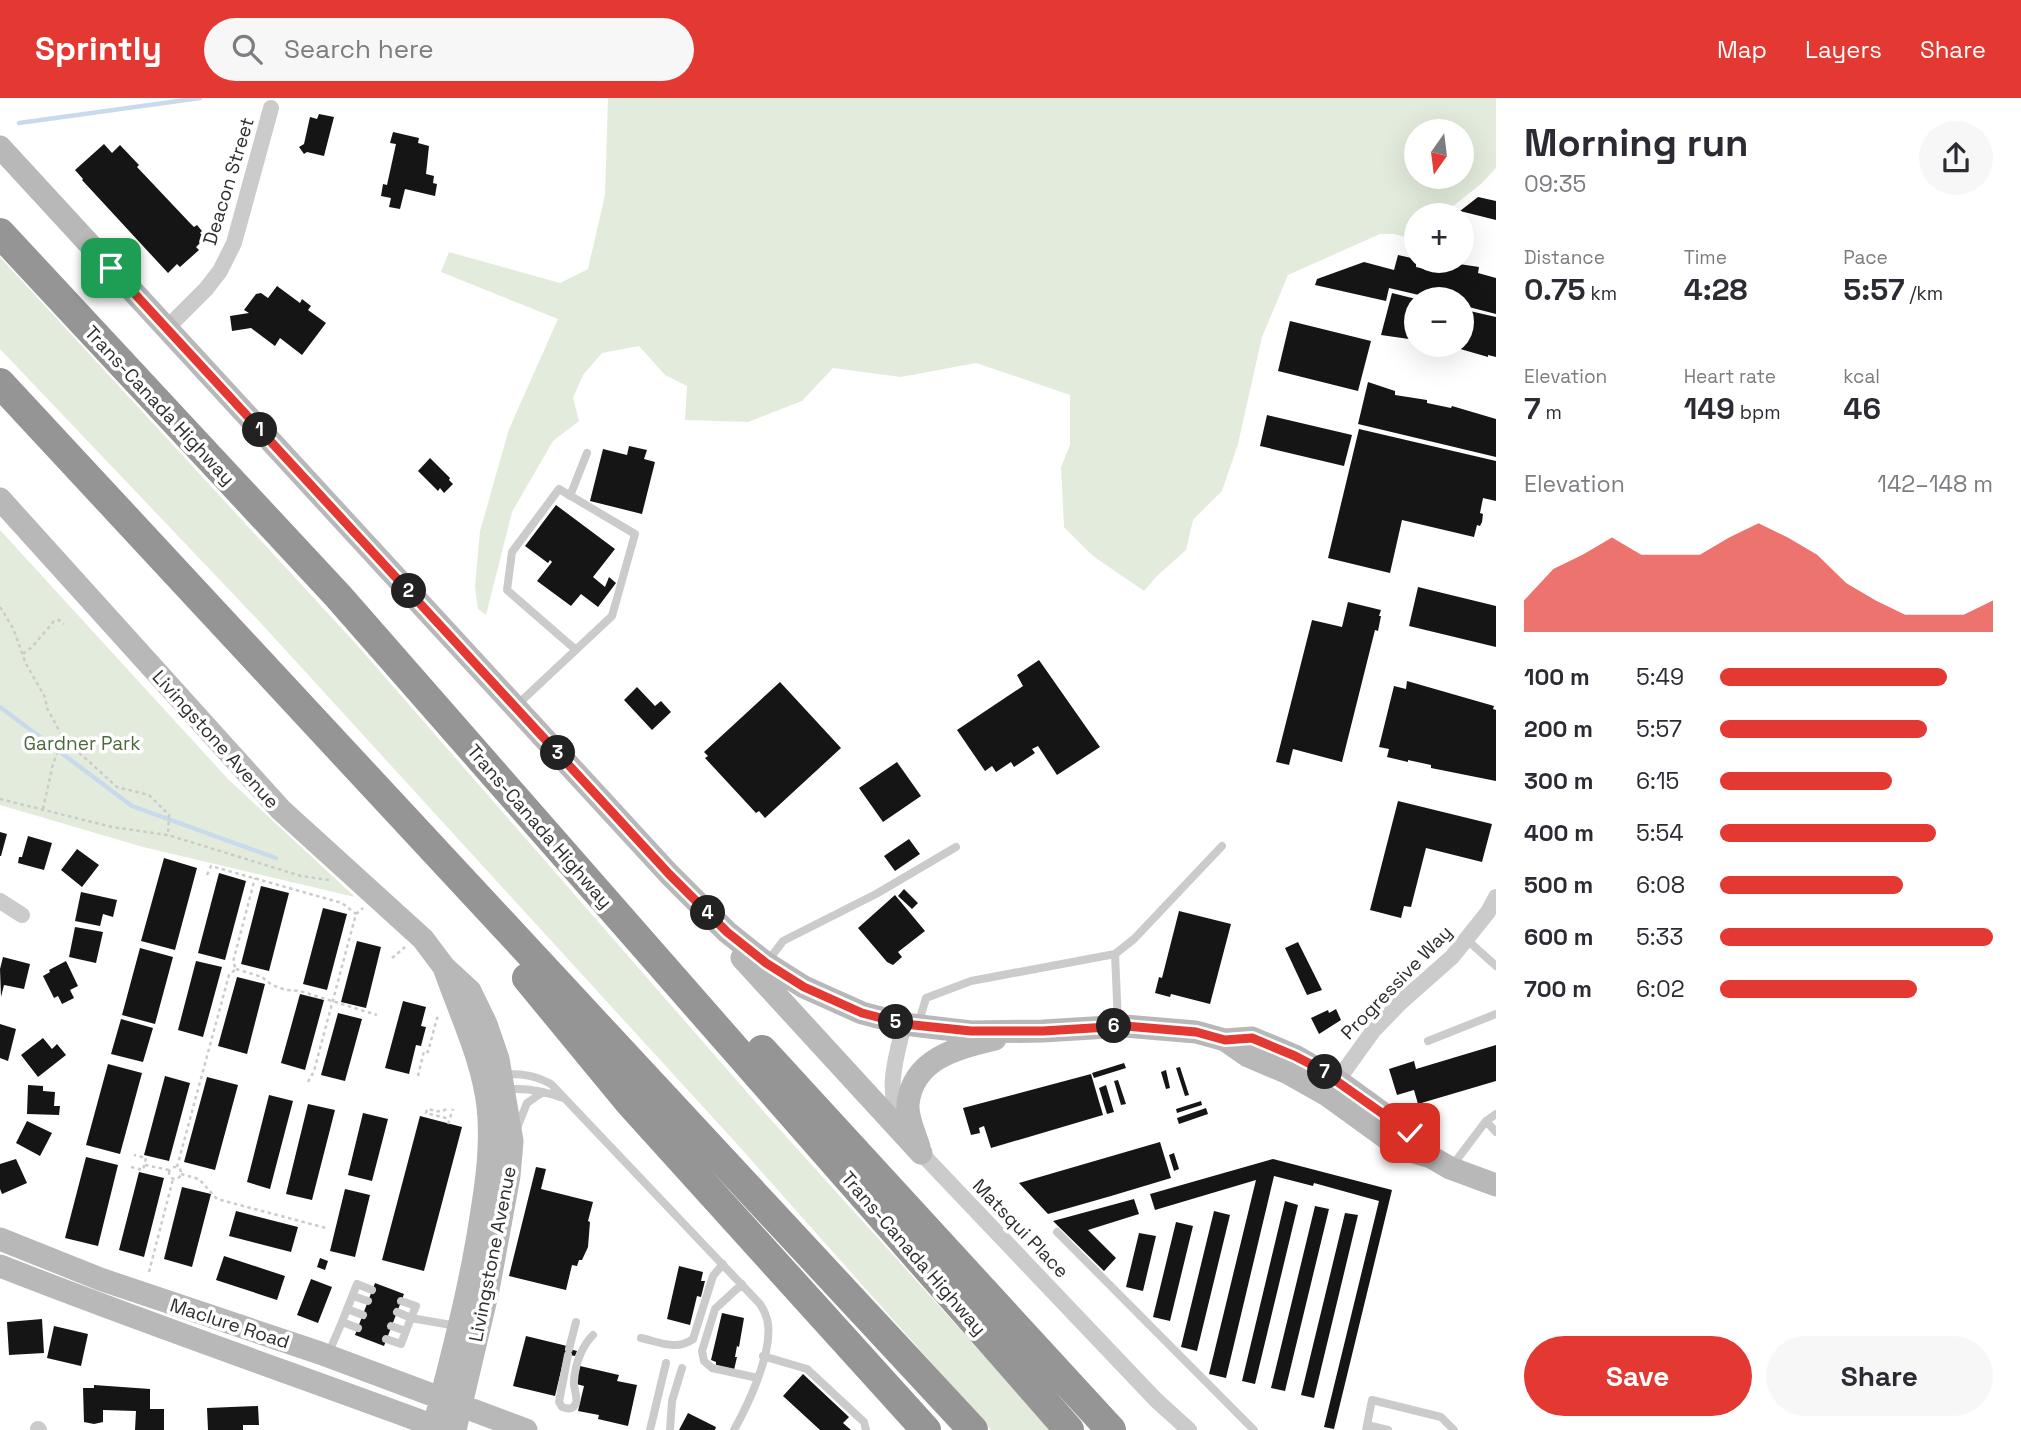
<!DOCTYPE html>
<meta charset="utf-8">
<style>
:root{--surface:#fff;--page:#f7f7f7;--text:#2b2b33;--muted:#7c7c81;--accent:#e43832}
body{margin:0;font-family:"Space Grotesk",sans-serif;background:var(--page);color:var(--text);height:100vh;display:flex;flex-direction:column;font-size:26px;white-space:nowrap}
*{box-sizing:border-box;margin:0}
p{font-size:23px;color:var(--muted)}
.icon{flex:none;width:38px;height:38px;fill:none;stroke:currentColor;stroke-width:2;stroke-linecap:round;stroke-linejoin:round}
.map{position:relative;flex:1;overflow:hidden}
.drawer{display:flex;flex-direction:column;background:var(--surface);width:525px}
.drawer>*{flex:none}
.needle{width:46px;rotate:194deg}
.controls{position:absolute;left:1404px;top:21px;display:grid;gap:14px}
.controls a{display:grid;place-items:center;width:70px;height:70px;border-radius:50%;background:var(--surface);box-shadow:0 7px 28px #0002;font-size:35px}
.pin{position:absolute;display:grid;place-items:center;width:60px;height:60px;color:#fff;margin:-30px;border-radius:14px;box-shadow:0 4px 10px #0006}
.km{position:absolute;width:35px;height:35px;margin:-18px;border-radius:50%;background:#222;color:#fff;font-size:19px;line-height:35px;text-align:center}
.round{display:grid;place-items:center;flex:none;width:74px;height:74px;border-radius:37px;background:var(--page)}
.overview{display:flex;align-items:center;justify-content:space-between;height:119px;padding:0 28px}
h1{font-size:38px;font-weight:600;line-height:52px}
.figures{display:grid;grid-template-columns:repeat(3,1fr);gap:10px;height:119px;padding:7px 28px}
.figures div{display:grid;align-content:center}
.figures b{font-size:30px;font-weight:600}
.figures small{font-size:19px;font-weight:400}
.figures p{font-size:19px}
.chart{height:196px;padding:14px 28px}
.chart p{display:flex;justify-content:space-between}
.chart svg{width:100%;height:126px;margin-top:7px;fill:var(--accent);opacity:.7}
.action{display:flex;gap:14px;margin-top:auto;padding:14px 28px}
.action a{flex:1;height:80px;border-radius:42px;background:var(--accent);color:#fff;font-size:28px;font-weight:600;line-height:80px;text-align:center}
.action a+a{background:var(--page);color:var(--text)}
ul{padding:0 28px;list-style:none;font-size:23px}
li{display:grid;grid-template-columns:112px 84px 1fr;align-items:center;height:52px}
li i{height:18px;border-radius:9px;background:var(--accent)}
header{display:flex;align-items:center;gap:42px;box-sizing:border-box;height:98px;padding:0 35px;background:var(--accent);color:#fff}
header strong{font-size:33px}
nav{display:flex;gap:38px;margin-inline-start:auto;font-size:24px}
.search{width:490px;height:63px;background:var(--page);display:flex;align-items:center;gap:18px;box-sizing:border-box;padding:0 24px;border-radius:38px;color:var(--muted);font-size:26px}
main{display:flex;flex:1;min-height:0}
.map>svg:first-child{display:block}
.green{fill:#e3ecdc;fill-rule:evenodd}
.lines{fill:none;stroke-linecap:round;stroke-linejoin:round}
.stream{stroke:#c8daec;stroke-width:4.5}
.building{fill:#151515}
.path{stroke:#cbcbcb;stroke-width:2.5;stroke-dasharray:3.5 3.5;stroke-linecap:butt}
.lane{stroke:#cbcbcb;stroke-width:8}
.street{stroke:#cbcbcb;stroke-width:16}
.secondary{stroke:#b8b8b8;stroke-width:23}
.highway{stroke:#959595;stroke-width:30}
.route-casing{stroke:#fff;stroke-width:14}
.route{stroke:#e43832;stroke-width:9}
.labels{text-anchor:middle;stroke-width:7;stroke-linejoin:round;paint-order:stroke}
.street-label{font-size:19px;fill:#2e2e2e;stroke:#fff}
.park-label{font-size:19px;fill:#4d6a3c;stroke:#fff}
</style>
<header>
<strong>Sprintly</strong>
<div class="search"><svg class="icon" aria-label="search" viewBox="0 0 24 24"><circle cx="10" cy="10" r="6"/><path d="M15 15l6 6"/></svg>Search here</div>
<nav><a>Map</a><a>Layers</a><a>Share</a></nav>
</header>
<main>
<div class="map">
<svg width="1496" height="1332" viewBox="0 0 1496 1332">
<rect width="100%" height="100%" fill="#fff"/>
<path class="green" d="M608,0h888v70l-14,15 -40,32h-26v21l-4,3 -18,-5h-14l-92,41 -26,62 -24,107 -16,47 -29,29 -7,30 -29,26 -13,15 -51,-35 -29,-29 -3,-60 9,-22v-50l-94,-32 -75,14 -68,-9 -31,33 -54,21 -63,-2 2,-34 -22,-11 -26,-29 -37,7 -19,22 -10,23 6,23 -26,20 -41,71 -26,103 -8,-6 -3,-22 5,-56 29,-102 49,-110 -117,-47 8,-20 111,31 28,-14 17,-74zM1416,33h45v46h-45z
M0,159l357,388 408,468 286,317h-60l-254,-286 -479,-524 -258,-271z
M0,432l228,249 127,118 -212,-50 -143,-42z"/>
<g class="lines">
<path class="stream" d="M19,25l181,-25
M0,609l132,99 144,52"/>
</g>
<path class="building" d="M319,16l15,3 -10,39 -17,-4 -3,2 -5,-7 5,-3 6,-27 7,2z
M393,34l26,6 -1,5 11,3 -3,28 8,2 -1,7 4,1 -2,12 -30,-7 -5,20 -11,-2 2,-9 -10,-2 2,-12 4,1 9,-41 -6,-1z
M104,46l8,9 8,-8 19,20 -2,2 52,55 5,5 3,-2 5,6 -2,2 5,5 -9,9 3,3 -19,17 -3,-3 -9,9 -86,-93 1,-1 -8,-9z
M1478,99l18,4v19l-36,-9z
M1398,157l18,4v8l20,5 3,-11 40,6 -1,6 18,5v36l-35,-9v-6h-25l-47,-11 -3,13 -71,-16 2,-6 47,-17 30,8z
M277,188l23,17 2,-4 9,7 -3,4 18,13 -24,32 -22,-17 -5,8 -24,-18 -19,3 -2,-15 19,-3 -5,-3 12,-16 5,-1 7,5z
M1392,195l24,6v38l-6,-1 -1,3 -28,-4z
M1461,211l35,8v40l-8,-2v2l-38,-11 11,-1z
M1290,223l81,20 -13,50 -80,-20z
M1368,284l27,9v4l32,5v3l24,5 1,-2 44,13v38l-138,-33z
M1267,317l85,20 -8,31 -84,-20z
M1359,331l137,32v40l-13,-3 -3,15 3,1 -1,8 -2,4 -3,-1 -3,12 -72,-17 -12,53 -62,-15z
M629,348l18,4 -3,9 11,3 -13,52 -52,-13 13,-52 24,6z
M430,360l20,20 -1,2 4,4 -9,9 -4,-5 -2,3 -20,-20z
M556,407l59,44 -22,28 12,10 4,-10 7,6 -18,24 -17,-13 -10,12 -34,-25 15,-19 -2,-2 -2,3 -23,-17z
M1418,489l78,19v41l-87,-21z
M1348,504l33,8 -2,6h2l-3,15 -3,-1 -33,132 -49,-13 -4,16 -13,-3 36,-142 30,7z
M1039,562l61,87 -43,28 -19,-29 -6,3 3,4 -21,14 -3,-5 -15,10 -4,-6 -7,5 -28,-41 66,-44 -6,-11z
M1407,583l87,25 -1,3 3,1v71l-65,-13v-3l-23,-5v2l-21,-5 2,-8 -10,-2 15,-61 12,3z
M780,584l61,66 -76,70 -6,-7 -3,2 -51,-55 3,-2 -4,-4z
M637,589l18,19 6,-5 10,11 -19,18 -28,-30z
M897,664l24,34 -38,26 -24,-34z
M1398,703l94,23 -10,38 -56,-14 -15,59 -7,-1 -3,12 -31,-8z
M0,734l7,2 -6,22h-1z
M28,738l24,7 -8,27 -26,-7 1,-6h3z
M909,741l11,15 -25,17 -11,-15z
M77,751l22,16 -17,22 -21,-17z
M164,760l33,10 -22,82 -34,-9z
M219,775l27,8 -21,79 -27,-7z
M261,788l28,7 -20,78 -28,-7z
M904,791l14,14 -6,6 -14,-13z
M81,794l36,8 -4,17 -10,-3 -3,12 -25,-5z
M895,797l30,36 -27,21 4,5 -9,8 -6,-3 -29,-34z
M323,810l24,6 -20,76 -24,-6z
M1179,813l52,13 -21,80 -39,-10 -1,3 -15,-4 4,-16 3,1z
M75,829l28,5 -7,31 -27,-6z
M357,843l24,6 -15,61 -25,-6z
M1298,844l24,48 -15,5 -22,-47z
M140,850l33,9 -18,67 -33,-9z
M3,859l27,7 -6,25 -20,-4 -3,12 -1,-28z
M66,863l12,25 -8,4 4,8 -12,6 -4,-8 -4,2 -11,-22 7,-4 -1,-2z
M196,863l26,6 -19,70 -25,-7z
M237,879l28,7 -18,70 -29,-8z
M300,896l24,6 -19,70 -24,-7z
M403,903l23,6 -5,19 5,1 -5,19 -5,-1 -7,29 -24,-6z
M1336,911l5,11 -22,14 -8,-16 17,-8 1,3z
M338,915l24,6 -17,62 -24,-6z
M121,921l32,9 -10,34 -32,-8z
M0,926l16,5 -8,32 -8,-3z
M43,940l9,11 5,-5 9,11 -28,22 -17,-22z
M1496,947v36l-78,23 -4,-14 -17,5 -8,-26 25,-8 2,8z
M1124,965l2,5 -32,10 -2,-5z
M108,966l34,9 -22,81 -34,-9z
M1180,969l9,28 -4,1 -9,-28z
M1166,972l4,18 -4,1 -5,-17z
M1091,976l12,41 -112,33 -7,-22 -5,2 1,5 -9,2 -8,-27z
M165,978l25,7 -21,78 -25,-6z
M207,979l31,8 -23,85 -31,-8z
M1118,982l8,24 -5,1 -7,-24z
M28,987l15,1v5l12,1 -1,14h6l-1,9 -32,-1z
M1106,987l8,27 -7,2 -8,-26z
M269,997l24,6 -23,88 -23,-7z
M1201,1003l1,4 -25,8 -1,-4z
M308,1006l27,6 -23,90 -26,-6z
M1206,1010l2,6 -29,10 -2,-6z
M363,1015l25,6 -16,62 -24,-6z
M420,1018l42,11 -38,144 -42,-11z
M27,1023l25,12 -12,23 -24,-13z
M1160,1044l11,36 -60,18 -63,18 -29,-31z
M1174,1055l5,16 -5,2 -5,-16z
M86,1059l32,8 -20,81 -33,-8z
M16,1061l11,24 -25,11 -2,-5v-25z
M1273,1061l119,31 -58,239 -10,-2 55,-226 -65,-18 -1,3 -39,-10 -48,202 -17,-4 47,-194 -101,30 -5,-16z
M536,1069l10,2 -5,20 52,13 -5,19 2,1 -2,25 -6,13h-3l-2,6 -5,-1 -6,25 -57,-14z
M139,1074l25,6 -20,79 -25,-7z
M182,1089l29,7 -19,73 -28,-8z
M345,1091l25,6 -15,62 -25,-6z
M1134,1101l5,15 -51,16 28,28 -12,13 -51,-50z
M1285,1103l13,4 -43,179 -13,-3z
M1315,1108l14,3 -44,182 -14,-3z
M236,1113l62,16 -7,25 -62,-16z
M1214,1113l16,4 -33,136 -16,-4z
M1345,1115l13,2 -44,183 -13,-3z
M1176,1124l17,4 -23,95 -17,-4z
M1139,1135l17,3 -13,55 -17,-4z
M224,1158l61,20 -8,24 -61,-20z
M320,1160l8,3 -3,9 -8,-3z
M679,1168l24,6 -2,9h4l-4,16 -4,-1 -7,29 -23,-6z
M311,1181l21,8 -14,36 -21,-8z
M375,1185l29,11 -20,52 -29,-11z
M722,1215l22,5 -5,29 -2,-1 -2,11h2l-3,13 -18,-5v-3l-5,-2z
M42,1221l2,34 -35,2 -2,-33z
M54,1228l34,8 -7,32 -34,-8z
M526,1238l41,10 -1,2 11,3 -2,5 -10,-2 -10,42 -42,-10z
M580,1268l39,9 -2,6 20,4 -9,41 -30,-7 1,-4 -21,-4 6,-25 -8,-2z
M803,1276l46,43 -6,6 8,7h-31l-37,-34z
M94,1287l56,4v20h14v21h-29l1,-19 -33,-1v12l-9,2 -10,-2 -1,-34h11z
M258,1308l1,19h-16v5h-35l-1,-22z
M688,1315l28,14 -1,3h-36z"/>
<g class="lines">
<path class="path" d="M0,509l13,21 13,36 19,33 2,11 16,30 54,49 32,8 20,20 -1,20
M23,556l10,-8 21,-25 5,-1 5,4
M0,701l112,28 56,8 133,41 28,4
M43,711l10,-45 10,-25
M207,777l4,-9 131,37 14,11
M392,860l13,-11
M236,871l26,8 10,8 14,5 14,1 77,24
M418,978l6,-25 4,1 9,-34 4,-2
M308,984l6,-11 42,-157 7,-6
M446,1011l-4,3 -15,-3 -1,4 24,6
M448,1026l5,-15
M145,1067l24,5
M169 1075a6 6 0 1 1 12 0a6 6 0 1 1-12 0Z
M131,1069l12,3 3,-12 -12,-3
M177,1069l52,-192 7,-6 -3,-7 22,-84
M181,1076l18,5 18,20 109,29
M149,1174l24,-93"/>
<path class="lane" d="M570,398l17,-43
M517,607l95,-89 23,-82 -76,-45 -47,63 -5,38 69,60
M1466,841l30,27
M1115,856l19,-15 88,-93
M768,863l15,-20 93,-47 80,-47
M918,927l8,-27 45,-17 144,-27 3,69
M1428,943l68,-27
M502,977c18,-2 32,0 49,9l209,220c4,6 7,13 8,20 4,30 -20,81 -34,106
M505,992c20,-3 38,1 58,8
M1486,1023l10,11
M517,1030l10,-25 16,-11
M1452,1068l34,-45 10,-7
M1057,1134l197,198
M742,1186l-27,25 -13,42 2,10 8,7 46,10
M353,1198l15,5
M347,1211l16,6
M397,1214l14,6 5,-12 -15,-5
M342,1224l15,-38 15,6
M391,1228l15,5
M641,1240c18,4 36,13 52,1l20,-63 10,-12
M386,1241l15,5 10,-26 46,8
M569,1251l7,-27
M329,1254l13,-30 16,6
M568,1257l-9,47 3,5c6,2 11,3 14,-4 2,-7 -3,-15 -2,-22 1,-17 8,-35 19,-46
M763,1258l44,13 57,53 2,8
M1367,1327l21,5
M650,1332l16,-67
M670,1332l2,-29 10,-33
M1366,1332l6,-30 69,17 13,13"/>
<path class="street" d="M167,230l39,-39 14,-18 14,-28 37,-135
M0,803l22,14
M1332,990l41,-57 27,-28 52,-46 36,-45 8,-15
M904,1028c-21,-33 -8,-67 0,-102
M915,1047l6,8 235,247 33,30
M38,1331l1,1"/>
<path class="secondary" d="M0,49l669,727 58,58 39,31 38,24 58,26 42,11 67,8 72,-1 82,-5 71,6 29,8 27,-2 43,18 42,24 73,53 21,24
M0,401l281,311 142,129 21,28 26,24 16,33 12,35 14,82 -3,35 -21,114 -33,140
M742,860l179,195
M1225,942l23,16 40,17 39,22 73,53 31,9 19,11 46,17
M919,1049c-4,-13 -12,-29 -11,-43 5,-46 50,-56 87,-65
M0,1141l100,40 220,74 206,77
M0,1168c147,58 297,109 445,164
M433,1332c18,-71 37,-140 48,-213 6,-37 11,-73 7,-111 -6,-48 -27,-90 -43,-136"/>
<path class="highway" d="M0,135l338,363 731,834
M0,285l973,1047
M527,880l103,125 296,327
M762,952l349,380"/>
</g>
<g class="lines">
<defs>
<path id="route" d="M111,170l558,606 58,58 39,31 38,24 58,26 42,11 67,7h72l82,-5 71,6 29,8 27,-2 43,18 23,12 92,65"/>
</defs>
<use href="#route" class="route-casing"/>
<use href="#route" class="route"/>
</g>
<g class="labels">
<g class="street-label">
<text transform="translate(228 83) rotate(-73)" y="7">Deacon Street</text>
<text transform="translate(160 307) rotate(47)" y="7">Trans-Canada Highway</text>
<text transform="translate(216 641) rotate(48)" y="7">Livingstone Avenue</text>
<text transform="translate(540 728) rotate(49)" y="7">Trans-Canada Highway</text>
<text transform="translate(1396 884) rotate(-46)" y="7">Progressive Way</text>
<text transform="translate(1021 1130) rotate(46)" y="7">Matsqui Place</text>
<text transform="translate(914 1155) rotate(49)" y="7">Trans-Canada Highway</text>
<text transform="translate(492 1156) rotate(-79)" y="7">Livingstone Avenue</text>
<text transform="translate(230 1225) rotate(18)" y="7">Maclure Road</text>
</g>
<g class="park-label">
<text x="82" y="652">Gardner Park</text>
</g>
</g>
</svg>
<div class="controls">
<a><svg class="needle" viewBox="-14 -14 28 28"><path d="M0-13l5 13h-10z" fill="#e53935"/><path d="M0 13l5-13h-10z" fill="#7c7c81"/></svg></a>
<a>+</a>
<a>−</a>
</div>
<div class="pin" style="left:111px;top:170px;background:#1e9e55"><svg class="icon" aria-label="arrive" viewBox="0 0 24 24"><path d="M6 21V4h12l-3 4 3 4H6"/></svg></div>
<div class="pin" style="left:1410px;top:1035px;background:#d93025"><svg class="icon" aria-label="check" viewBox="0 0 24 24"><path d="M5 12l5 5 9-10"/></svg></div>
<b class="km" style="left:260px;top:332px">1</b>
<b class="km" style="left:409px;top:493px">2</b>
<b class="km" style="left:558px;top:655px">3</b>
<b class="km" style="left:708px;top:815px">4</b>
<b class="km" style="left:896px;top:924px">5</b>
<b class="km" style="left:1114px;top:928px">6</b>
<b class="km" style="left:1325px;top:974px">7</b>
</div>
<section class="drawer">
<div class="overview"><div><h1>Morning run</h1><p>09:35</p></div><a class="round"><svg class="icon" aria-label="share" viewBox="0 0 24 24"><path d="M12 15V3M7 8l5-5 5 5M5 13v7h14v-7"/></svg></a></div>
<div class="figures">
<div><p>Distance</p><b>0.75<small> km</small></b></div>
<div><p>Time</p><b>4:28</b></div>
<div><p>Pace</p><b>5:57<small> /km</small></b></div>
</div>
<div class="figures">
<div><p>Elevation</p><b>7<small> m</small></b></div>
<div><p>Heart rate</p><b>149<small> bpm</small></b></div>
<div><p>kcal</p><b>46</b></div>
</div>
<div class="chart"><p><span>Elevation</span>142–148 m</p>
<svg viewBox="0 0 160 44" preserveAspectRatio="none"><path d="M0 44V33L10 22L20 17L30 11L40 17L50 17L60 17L70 11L80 6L90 11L100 17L110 27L120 33L130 38L140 38L150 38L160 33V44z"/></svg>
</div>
<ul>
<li><b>100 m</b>5:49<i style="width:83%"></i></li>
<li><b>200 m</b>5:57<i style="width:76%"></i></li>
<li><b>300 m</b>6:15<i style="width:63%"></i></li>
<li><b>400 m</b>5:54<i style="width:79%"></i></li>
<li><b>500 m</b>6:08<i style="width:67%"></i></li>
<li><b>600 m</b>5:33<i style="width:100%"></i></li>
<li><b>700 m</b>6:02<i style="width:72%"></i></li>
</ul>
<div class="action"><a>Save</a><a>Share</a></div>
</section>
</main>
